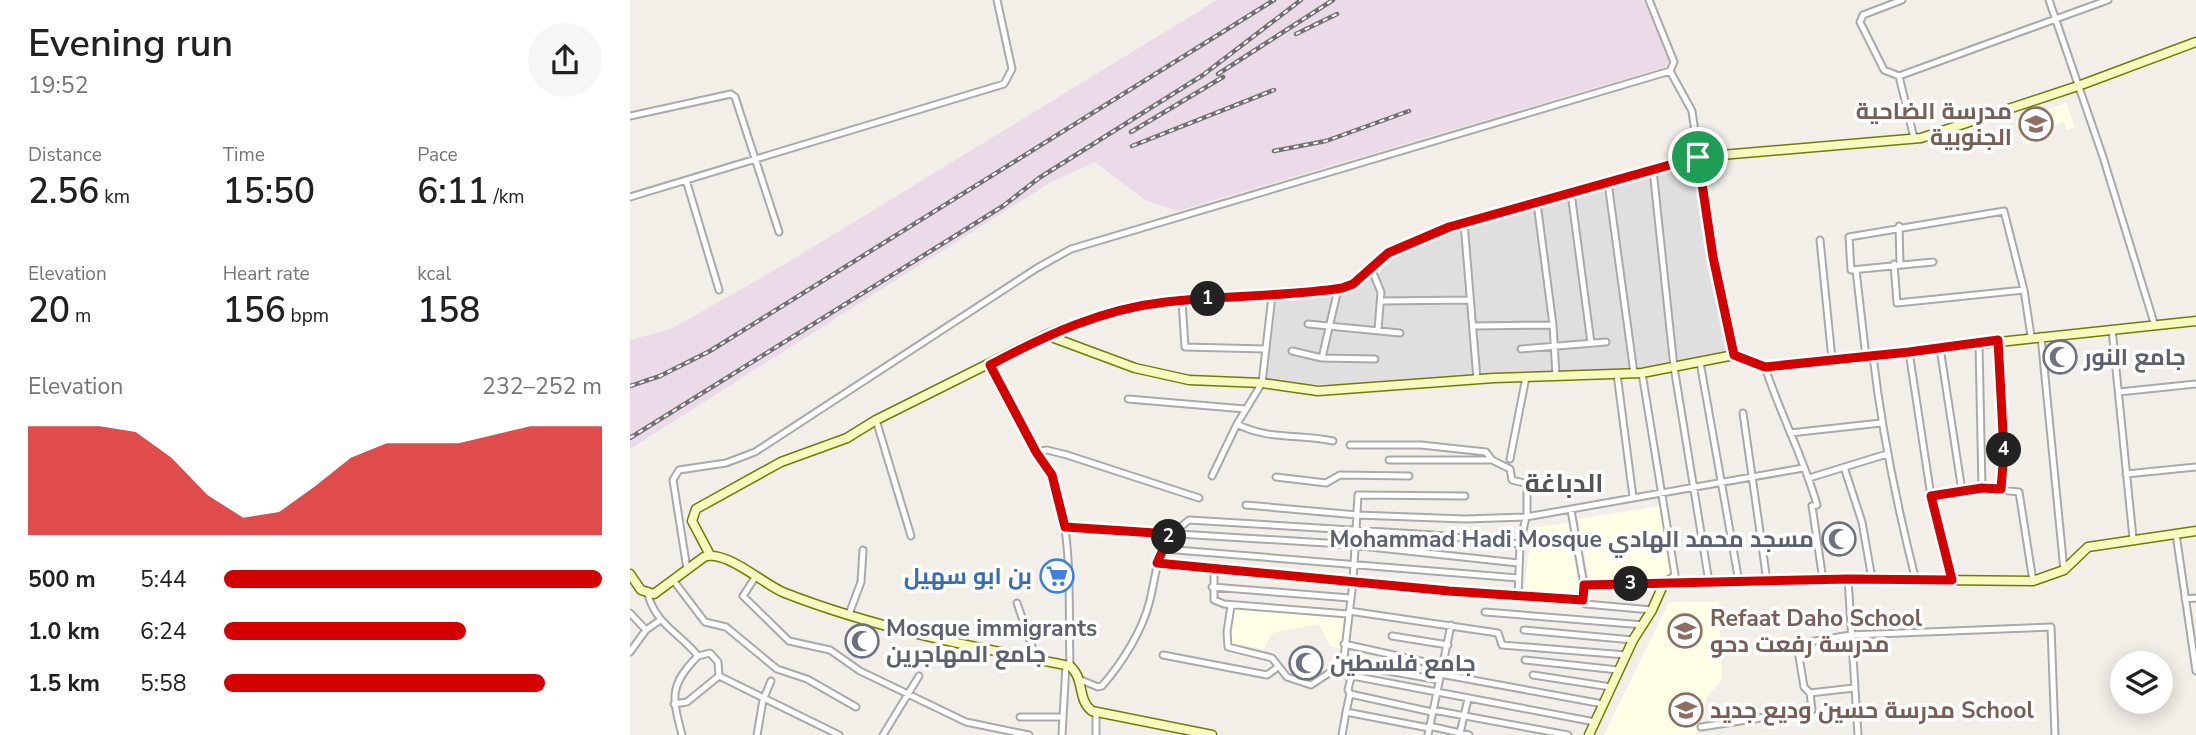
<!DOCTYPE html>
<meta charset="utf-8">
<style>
:root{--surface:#fff;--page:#f6f6f6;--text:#202124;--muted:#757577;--accent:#d40000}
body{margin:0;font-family:"Nunito Sans",Cairo,sans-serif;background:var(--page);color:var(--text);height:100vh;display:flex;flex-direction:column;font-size:26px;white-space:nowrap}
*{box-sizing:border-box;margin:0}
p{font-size:23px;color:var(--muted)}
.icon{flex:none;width:38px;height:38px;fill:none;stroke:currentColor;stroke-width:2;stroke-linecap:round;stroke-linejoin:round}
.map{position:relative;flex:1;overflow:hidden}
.sheet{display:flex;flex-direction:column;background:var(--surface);width:630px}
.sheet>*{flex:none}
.buttons{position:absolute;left:1480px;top:651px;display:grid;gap:14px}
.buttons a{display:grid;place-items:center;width:63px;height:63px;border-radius:50%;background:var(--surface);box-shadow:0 4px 18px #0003;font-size:35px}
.pin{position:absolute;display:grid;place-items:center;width:60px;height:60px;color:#fff;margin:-30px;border:4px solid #fff;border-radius:50%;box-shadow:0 2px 7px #0007}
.km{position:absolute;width:35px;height:35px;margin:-18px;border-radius:50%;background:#222;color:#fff;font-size:19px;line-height:35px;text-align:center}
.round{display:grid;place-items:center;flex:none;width:74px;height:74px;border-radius:37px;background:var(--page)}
.summary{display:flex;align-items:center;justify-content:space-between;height:119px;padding:0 28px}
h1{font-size:38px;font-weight:600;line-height:52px}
.stats{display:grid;grid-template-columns:repeat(3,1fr);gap:10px;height:119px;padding:7px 28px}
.stats div{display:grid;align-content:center}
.stats b{font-size:35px;font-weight:600}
.stats small{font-size:19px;font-weight:400}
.stats p{font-size:19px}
.chart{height:196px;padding:14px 28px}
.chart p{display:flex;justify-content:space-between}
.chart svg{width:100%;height:126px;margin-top:7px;fill:var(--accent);opacity:.7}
ul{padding:0 28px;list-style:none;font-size:23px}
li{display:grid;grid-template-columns:112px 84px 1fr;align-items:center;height:52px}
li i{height:18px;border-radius:9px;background:var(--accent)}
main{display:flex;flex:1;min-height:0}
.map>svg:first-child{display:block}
.residential{fill:#e0dfdf}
.industrial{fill:#ebdbe8}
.education{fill:#ffffe5}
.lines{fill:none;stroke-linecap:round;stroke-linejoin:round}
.street-casing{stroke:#a9a9a9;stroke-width:9}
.secondary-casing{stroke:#707d05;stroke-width:11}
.street{stroke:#fff;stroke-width:5}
.secondary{stroke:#f7fabf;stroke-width:8}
.rail-casing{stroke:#707070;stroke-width:4.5}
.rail{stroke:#fff;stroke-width:2;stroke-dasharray:5;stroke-linecap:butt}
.route-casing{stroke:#fff;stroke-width:14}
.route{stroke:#d40000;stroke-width:9}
.labels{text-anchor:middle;stroke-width:7;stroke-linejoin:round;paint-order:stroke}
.education-label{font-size:23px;font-weight:bold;fill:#785e54;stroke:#fff;text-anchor:start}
.worship-label{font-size:23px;font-weight:bold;fill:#5b616d;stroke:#fff;text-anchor:start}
.shop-label{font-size:23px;font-weight:bold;fill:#366cbe;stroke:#fff;text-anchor:end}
.quarter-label{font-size:26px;font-weight:bold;fill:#555;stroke:#fff}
</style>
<main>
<section class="sheet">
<div class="summary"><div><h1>Evening run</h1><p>19:52</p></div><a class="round"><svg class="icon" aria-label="share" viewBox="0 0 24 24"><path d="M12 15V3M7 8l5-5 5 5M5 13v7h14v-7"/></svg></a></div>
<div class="stats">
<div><p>Distance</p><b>2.56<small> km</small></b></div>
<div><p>Time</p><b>15:50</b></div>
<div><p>Pace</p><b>6:11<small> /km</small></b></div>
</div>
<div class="stats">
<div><p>Elevation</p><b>20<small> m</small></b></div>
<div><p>Heart rate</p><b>156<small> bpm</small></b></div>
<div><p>kcal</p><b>158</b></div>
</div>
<div class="chart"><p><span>Elevation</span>232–252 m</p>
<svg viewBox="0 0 160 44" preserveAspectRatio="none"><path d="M0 44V6L10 6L20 6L30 8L40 17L50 30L60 38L70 36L80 27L90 17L100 12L110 12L120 12L130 9L140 6L150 6L160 6V44z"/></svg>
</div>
<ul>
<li><b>500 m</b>5:44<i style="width:100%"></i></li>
<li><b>1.0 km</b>6:24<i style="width:64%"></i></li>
<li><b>1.5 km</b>5:58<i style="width:85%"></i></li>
</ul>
</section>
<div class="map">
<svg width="1566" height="735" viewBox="0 0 1566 735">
<rect width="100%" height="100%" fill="#f2efe9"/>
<path class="residential" d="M1072,159l30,195 -91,17 -290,15 -85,-4 11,-85 101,-22 14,-23 75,-26z"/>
<path class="industrial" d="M587,0h427l25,61 -4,6 -487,144 -33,-11 -50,-38 -44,20 -421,267v-109l41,-11 111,-63z"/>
<path class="education" d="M1436,103l9,24 -8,3 -3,-8 -32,11 2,9 -10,3 -9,-24z
M1030,506l11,69 -80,12 -13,-68z
M938,523l13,76 -57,-8 8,-63z
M599,600l120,12 -4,32 -3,5 -12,-3 -11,-22 -47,9 -8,16 -40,-7z
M1039,602h50l3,77 -15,18 -12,38h-91z"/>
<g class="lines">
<defs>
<path id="street" d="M1019,0l25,62 -4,9 22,40 21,146 21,98
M1272,0l-39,15 -3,7 24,48 15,6 15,62
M1419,0l54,157 52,169
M1269,76l209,-76
M0,116l101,-22 4,3 44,135
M1023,170l21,197 35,215
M56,180l33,110
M978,183l26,190
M941,193l20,150
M0,197l374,-113 8,-15 -15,-69
M907,203l16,122 3,51
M834,223l13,156
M1269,226l1,38
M1190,240l12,119
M1303,262l-82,8 -2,-33 155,-26 20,79 7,46
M1264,264l3,39 127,-13
M741,268l10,24 -3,38
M1226,270l10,87
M552,301l3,46 81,2
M751,301l89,-1
M678,324l92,9
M843,326l80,-1
M1482,329l21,209
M1411,336l23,234
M1368,342l6,110 -3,37
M1349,344l3,144
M1310,348l22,143
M891,349l85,-7
M662,351l30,7 53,1
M1279,352l22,144 21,84
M1243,356c9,77 24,150 43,225
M692,358l16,-69
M1070,362l39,220
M360,364c15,29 29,59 45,87 6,9 14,17 18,27 21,59 15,126 17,188
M1135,367c15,47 39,91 52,138l-5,1 11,74
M987,374l16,123
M1489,392l77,-8
M498,399l117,10
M1113,413l24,168
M246,420l35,116
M607,424c30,16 63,10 96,17
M1160,433l91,-10
M720,445h71l65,7 6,8 18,9 2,11 12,3
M406,452l11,-2 20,5 132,43
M880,459l16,-82
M759,460h103
M1214,467l18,55 10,57
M1496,474l70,-7
M582,476l25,-52 25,-41 10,-87
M646,477l50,6 14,-8 69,1
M1179,478l78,-24
M897,489v25
M1301,496l51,-8 37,4 14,89
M616,505l111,10 108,4 61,-2 -6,27 -2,53 65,3 1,-15 -13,-75
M896,517l277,-49
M435,527l277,17 176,19
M1546,534l20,137
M534,549l354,29
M527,563l196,19 5,-87 107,1
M57,569l-14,-89 6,-10 47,-7 29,-11 282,-184 34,-19 599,-178
M584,569v31l10,4 124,10
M126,576l-13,20 46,45 41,9 30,21 106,51 63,13
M1218,579l10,156
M43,580l32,42 21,5 51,42 30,10 49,28
M954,585l80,-2 11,-8 -33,-202
M582,587l138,11
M18,594c7,30 33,40 50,62 -29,29 -26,41 -16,79
M1555,599l11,-1
M953,600l2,4 67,6
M387,603l19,55
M601,606l-4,26 1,15 44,11 15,19 24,8 18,-12 13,1 253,48
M719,611l149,22 4,12 124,10
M855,612l159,13
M0,613l16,17
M219,614l12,-32 2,-32
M894,630l109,10
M762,636l56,9
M714,644l99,22
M0,652l16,-22 13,-9
M533,655l104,20 11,-8
M68,656l12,-3 8,9 1,14 120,59
M895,660l93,10
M713,663l96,17
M712,674l11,-92 165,15
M810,674l163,30
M903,675l78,12
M721,677l-3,13 2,4 82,18
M451,680l17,7 4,-1c20,-23 41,-56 48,-86 9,-38 5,-54 39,-80l245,15 86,9
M1224,688l-44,5 -6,-6 -7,-43 53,-9 201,-8 4,108
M720,694l-4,18 83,16
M44,704l13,-2 32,-26
M803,710l135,25
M390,717h43
M799,726l40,9
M1071,727l111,-17 -2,-17
M830,733l8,-34
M127,735l6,-35 8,-19
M253,735l36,-59
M432,735l4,-70
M466,735v-22
M712,735l4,-23
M798,735l23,-110"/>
<path id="secondary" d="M416,335l89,33 54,12 73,3 56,8 176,-13 148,-5 92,-18 31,12 431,-46
M80,555l-18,-34 4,-12 85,-47 66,-24 29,-18 170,-85 39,-15 79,-18 178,-14 11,-4 41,-35 70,-26 234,-66 223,-19 157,-52 118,-44
M0,574l11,16 13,4 50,-37c22,-8 60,28 81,36 92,36 189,54 285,73 15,13 7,34 22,45l120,24
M959,735l44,-95 19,-30 12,-27 184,-4 185,2 31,-11 24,-23 108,-16"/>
</defs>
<use href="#street" class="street-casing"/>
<use href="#secondary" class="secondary-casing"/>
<use href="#street" class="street"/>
<use href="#secondary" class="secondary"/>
<defs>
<path id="rail" d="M666,34l41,-20
M588,74l115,-74
M501,132l92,-55
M502,146l142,-56
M644,151l52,-10 83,-30
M0,386l30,-10 50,-25 564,-351
M0,438l373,-232 36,-28 164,-103 98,-75"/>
</defs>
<use href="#rail" class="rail-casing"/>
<use href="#rail" class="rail"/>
</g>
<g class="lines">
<defs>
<path id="route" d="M1068,157l15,100 21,98 31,12 144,-15 89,-12 6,112 -3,37 -19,-1 -51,8 21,84 -104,-1 -264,6 -1,15 -134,-9 -292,-28 13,-29 -105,-7 -13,-52 -16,-23 -46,-87c56,-30 112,-56 176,-63 58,-7 118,-5 176,-14l11,-4 35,-31 61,-26z"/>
</defs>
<use href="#route" class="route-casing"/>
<use href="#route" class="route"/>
</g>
<defs>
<symbol id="school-ring" viewBox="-11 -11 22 22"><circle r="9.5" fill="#fff" stroke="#8d6e63" stroke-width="1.5"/><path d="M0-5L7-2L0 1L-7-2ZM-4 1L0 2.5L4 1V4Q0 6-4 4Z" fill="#8d6e63"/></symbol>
<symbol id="mosque-ring" viewBox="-11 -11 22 22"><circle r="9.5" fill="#fff" stroke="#6b7280" stroke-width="1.5"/><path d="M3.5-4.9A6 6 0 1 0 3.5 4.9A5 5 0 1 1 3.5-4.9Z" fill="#6b7280"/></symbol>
<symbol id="supermarket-ring" viewBox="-11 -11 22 22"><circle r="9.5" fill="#fff" stroke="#3f7fe0" stroke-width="1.5"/><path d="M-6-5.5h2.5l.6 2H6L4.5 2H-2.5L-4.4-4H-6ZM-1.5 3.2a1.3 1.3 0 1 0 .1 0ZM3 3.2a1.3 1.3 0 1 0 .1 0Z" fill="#3f7fe0"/></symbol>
</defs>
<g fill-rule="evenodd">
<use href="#school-ring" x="1387" y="105" width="38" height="38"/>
<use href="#mosque-ring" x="1411" y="338" width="38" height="38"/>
<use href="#mosque-ring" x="1190" y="520" width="38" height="38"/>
<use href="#supermarket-ring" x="408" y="557" width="38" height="38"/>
<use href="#school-ring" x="1036" y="612" width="38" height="38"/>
<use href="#mosque-ring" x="213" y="622" width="38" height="38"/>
<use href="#mosque-ring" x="657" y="644" width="38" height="38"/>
<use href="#school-ring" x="1037" y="691" width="38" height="38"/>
</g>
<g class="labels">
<g class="education-label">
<text x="1382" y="119" text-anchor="end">مدرسة الضاحية<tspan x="1382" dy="26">الجنوبية</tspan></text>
<text x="1080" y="626">Refaat Daho School<tspan x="1080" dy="26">مدرسة رفعت دحو</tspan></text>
<text x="1080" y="718">مدرسة حسين وديع جديد School</text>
</g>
<g class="worship-label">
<text x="1454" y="365">جامع النور</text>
<text x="1184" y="547" text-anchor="end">Mohammad Hadi Mosque مسجد محمد الهادي</text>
<text x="256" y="636">Mosque immigrants<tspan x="256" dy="26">جامع المهاجرين</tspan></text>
<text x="700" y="671">جامع فلسطين</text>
</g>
<g class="shop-label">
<text x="402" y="584">بن ابو سهيل</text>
</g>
<g class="quarter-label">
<text x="934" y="492">الدباغة</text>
</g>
</g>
</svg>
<div class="buttons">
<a><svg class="icon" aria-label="layers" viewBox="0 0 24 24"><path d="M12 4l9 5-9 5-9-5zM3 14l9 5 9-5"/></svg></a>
</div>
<div class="pin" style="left:1068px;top:157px;background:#1e9e55"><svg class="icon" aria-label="arrive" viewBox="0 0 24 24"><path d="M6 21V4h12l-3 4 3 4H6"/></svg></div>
<b class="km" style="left:578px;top:299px">1</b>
<b class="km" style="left:539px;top:537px">2</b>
<b class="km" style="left:1001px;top:584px">3</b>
<b class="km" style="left:1374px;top:450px">4</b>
</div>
</main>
